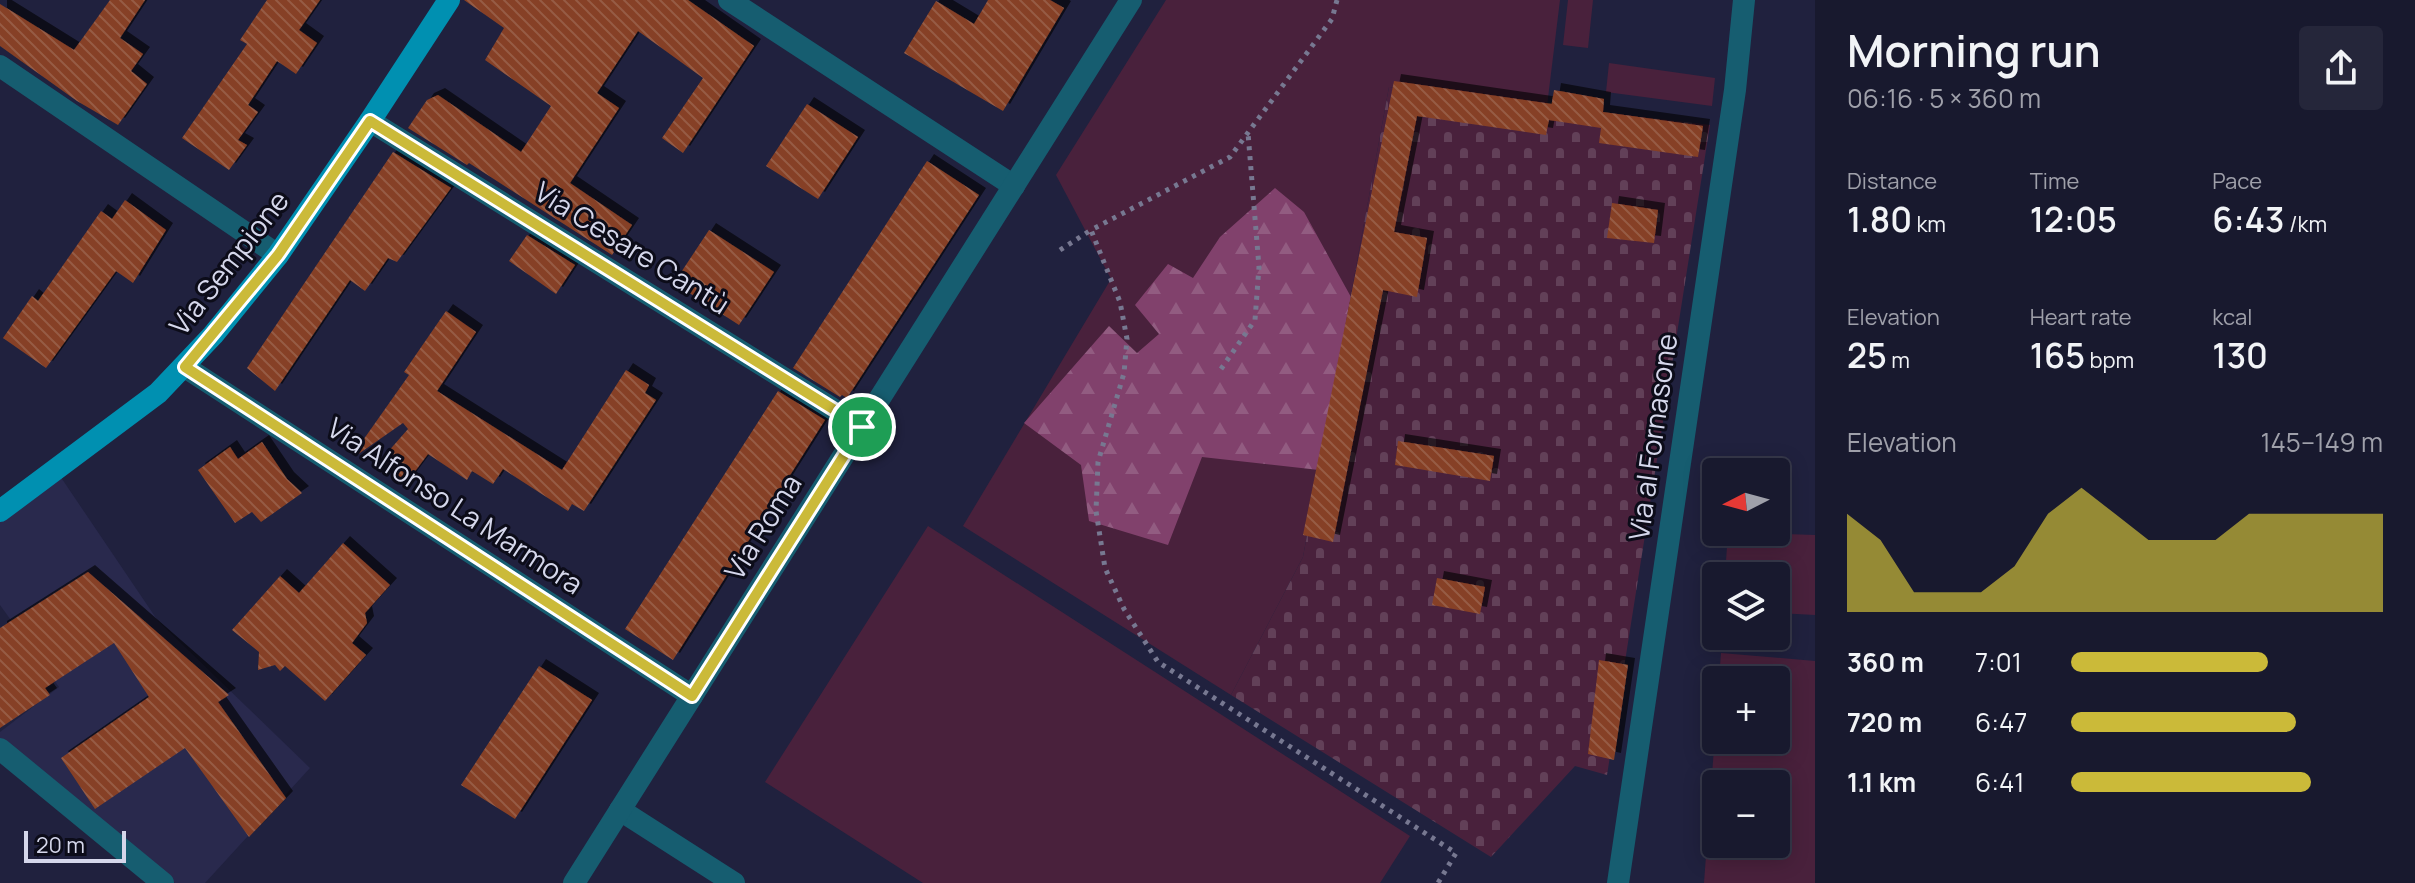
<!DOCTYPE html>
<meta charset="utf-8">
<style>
:root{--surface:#18192e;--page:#25263a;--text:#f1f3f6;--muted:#9fa0aa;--line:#36384a;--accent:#cbba39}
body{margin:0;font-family:Manrope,sans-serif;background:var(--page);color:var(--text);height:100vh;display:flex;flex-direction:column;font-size:30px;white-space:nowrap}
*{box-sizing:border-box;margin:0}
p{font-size:26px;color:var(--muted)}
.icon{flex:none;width:44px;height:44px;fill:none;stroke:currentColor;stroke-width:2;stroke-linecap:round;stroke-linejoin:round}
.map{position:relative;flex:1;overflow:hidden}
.sheet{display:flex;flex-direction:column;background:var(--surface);width:600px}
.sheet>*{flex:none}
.needle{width:52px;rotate:264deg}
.buttons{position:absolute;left:1702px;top:458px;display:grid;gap:16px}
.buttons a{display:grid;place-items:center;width:88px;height:88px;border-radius:8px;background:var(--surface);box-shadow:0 4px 20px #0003,0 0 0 2px var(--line);font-size:40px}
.scale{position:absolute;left:24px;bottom:20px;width:102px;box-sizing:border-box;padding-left:8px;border:4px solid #d5d7eb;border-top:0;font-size:22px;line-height:28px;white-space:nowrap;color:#d5d7eb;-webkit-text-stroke:6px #0c0c19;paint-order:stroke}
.pin{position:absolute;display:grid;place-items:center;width:68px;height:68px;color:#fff;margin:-34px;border:4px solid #fff;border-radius:50%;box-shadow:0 2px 8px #0007}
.round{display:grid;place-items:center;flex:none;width:84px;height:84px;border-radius:8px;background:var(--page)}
.overview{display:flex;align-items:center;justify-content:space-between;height:136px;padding:0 32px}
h1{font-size:44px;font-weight:600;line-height:60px}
.stats{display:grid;grid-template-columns:repeat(3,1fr);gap:12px;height:136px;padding:8px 32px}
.stats div{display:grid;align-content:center}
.stats b{font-size:34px;font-weight:600}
.stats small{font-size:22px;font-weight:400}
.stats p{font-size:22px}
.chart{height:224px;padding:16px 32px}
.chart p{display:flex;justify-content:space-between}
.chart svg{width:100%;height:144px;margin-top:8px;fill:var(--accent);opacity:.7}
ul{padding:0 32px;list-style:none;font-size:26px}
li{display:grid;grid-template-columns:128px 96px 1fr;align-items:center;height:60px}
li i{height:20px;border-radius:10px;background:var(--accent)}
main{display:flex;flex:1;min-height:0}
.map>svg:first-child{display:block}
.built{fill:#29294d}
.green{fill:#49213c;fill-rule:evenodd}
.forest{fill:url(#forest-firs)}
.cemetery{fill:url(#cemetery-stones)}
.building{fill:url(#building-back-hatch);filter:url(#shadow)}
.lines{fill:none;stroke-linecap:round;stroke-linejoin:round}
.path{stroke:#777891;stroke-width:5;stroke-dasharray:4 6;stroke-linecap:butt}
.minor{stroke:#165d70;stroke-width:22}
.tertiary{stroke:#165d70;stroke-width:22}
.primary{stroke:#0090b1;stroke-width:22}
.route-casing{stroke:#fff;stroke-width:16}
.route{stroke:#cbba39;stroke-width:10}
.labels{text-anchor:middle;stroke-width:6;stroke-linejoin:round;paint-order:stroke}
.street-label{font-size:28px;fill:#d5d7eb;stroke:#0c0c19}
</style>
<main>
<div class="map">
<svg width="1815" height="883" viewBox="0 0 1815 883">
<defs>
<pattern id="forest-firs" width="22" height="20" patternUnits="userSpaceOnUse" patternTransform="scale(2)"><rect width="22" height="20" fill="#81416c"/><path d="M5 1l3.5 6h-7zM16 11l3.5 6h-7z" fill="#925c81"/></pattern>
<pattern id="cemetery-stones" width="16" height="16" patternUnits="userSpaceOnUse" patternTransform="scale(2)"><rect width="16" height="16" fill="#49213c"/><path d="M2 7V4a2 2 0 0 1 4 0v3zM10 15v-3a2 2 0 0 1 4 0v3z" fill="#624058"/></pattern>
<pattern id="building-back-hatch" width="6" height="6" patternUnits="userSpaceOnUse" patternTransform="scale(2)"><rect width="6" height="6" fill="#864025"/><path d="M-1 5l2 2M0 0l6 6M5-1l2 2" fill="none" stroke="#965b45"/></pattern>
<filter id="shadow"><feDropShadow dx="7" dy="-7" stdDeviation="0" flood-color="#0009"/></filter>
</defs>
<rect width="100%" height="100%" fill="#20213e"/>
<path class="built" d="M60,476l98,145 152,147 -105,115h-30l-175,-143v-8l59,-45 -59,-82v-85z"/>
<path class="green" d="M1166,0h394l-13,106 -158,-19 -86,470 -72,138 -268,-169 148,-247 -55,-104z
M1568,0h25l-5,48 -25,-3z
M1609,63l106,15 -3,28 -106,-14z
M928,526l482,310 -30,47h-457l-158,-101z
M1728,532l87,3v80l-39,-2v-37h-51z
M1721,653l94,8v222h-111l12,-162v19h60v-60h-57zM1776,784v60h-60v-60z"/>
<path class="forest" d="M1275,188l29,24 47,85 -32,173 -117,-13 -34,88 -79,-24 -8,-56 -57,-42 85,-97 28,27 22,-19 -24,-29 33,-41 25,14 27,-41z"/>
<path class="cemetery" d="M1389,87l321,38 -103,650 -32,-9 -84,91 -260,-162 72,-138z"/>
<path class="building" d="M110,0h35l-25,38 23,16 -12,17 16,13 -29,41 -41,-24 -77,-55v-42l74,46z
M267,0h53l-21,30 18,13 -21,31 -19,-13 -29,44 10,7 -20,28 9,5 -18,25 -47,-32 65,-94 -7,-4z
M464,0h224l66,46 -71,107 -21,-15 41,-60 -65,-47 -41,62 22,15 -49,75 62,42 -20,30 -143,-92 -2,2 -59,-37 19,-28 11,-5 83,57 30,-46 -66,-46 19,-32z
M988,0h62l14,8 -61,103 -99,-58 32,-52 38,23z
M1394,81l158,23 -6,31 -129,-19 -23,116 33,6 -10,59 -34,-7 -50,252 -30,-7z
M1554,90l50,9 -1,13 100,14 -5,31 -99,-14 2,-15 -52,-8z
M807,104l51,33 -40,62 -52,-33z
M393,152l58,36 -54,74 -9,-4 -23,33 -15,-11 -75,111 -28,-23z
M927,161l52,34 -132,203 -5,-3 -2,2 -47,-29z
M125,200l41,30 -33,53 -17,-12 -70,97 -43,-30 29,-42 6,5 63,-90 11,8z
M1612,203l46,7 -4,33 -47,-5z
M709,230l65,42 -35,53 -65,-42z
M527,235l48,30 -19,29 -47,-33z
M446,311l30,21 -39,59 125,79 64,-100 23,15 -4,8 11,7 -72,111 -12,-7 -4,7 -65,-42 -10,15 -21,-13 -5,9 -39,-26 -21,28 -28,-20 29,-33 -5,-6 -46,32 -3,-2 55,-78 -5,-3z
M778,391l47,29 -152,240 -48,-31z
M1398,441l96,15 -4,25 -95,-16z
M262,442l25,37 15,14 -41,29 -9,-10 -17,11 -37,-53 32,-23 8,12z
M343,543l47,42 -25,28 2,10 -15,20 14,12 -41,46 -40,-35 -5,5 -5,-6 -17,5 1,-18 -27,-22 48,-54 19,17z
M88,572l141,123 -11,7 68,96 -37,39 -64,-89 -90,61 -34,-51 88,-61 -35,-54 -69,45 5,7 -50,33v-100z
M1437,578l48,9 -5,27 -48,-9z
M1599,660l29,5 -14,95 -26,-6z
M539,666l53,34 -77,119 -54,-34z"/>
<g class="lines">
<path class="path" d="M1337,0l-5,19 -102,138 -139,73 29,72 7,37 -3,34 -26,89 -2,49 9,57 19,41 34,53 298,191 -18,30
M1060,250l31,-20
M1221,369l34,-49 4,-53 -11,-134"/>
<path class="minor" d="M729,0l285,186
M0,66l278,189
M370,121l492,306
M185,367l507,329
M0,749l163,134
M620,810l114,73
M1618,883l117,-793 9,-90"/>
<path class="tertiary" d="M574,883l557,-883"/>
<path class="primary" d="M0,511l158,-118 55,-58 65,-80 92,-134 79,-121"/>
</g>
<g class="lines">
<defs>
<path id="route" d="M370,121l492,306 -170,269 -507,-329 93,-112z"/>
</defs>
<use href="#route" class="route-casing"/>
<use href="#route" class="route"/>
</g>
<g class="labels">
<g class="street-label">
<text transform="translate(632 248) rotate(32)" y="10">Via Cesare Cantù</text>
<text transform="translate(229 263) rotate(-52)" y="10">Via Sempione</text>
<text transform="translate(1653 437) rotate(-82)" y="10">Via al Fornasone</text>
<text transform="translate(455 506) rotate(33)" y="10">Via Alfonso La Marmora</text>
<text transform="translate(763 527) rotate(-58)" y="10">Via Roma</text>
</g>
</g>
</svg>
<div class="buttons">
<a><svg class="needle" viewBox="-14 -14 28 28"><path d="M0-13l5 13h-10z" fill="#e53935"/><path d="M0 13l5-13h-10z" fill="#9fa0aa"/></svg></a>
<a><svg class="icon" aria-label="layers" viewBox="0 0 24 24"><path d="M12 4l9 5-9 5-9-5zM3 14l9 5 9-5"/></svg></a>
<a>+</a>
<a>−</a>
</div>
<div class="scale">20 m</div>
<div class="pin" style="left:862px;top:427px;background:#1e9e55"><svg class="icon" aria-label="arrive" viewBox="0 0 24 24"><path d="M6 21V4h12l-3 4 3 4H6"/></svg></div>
</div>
<section class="sheet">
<div class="overview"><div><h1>Morning run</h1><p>06:16 · 5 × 360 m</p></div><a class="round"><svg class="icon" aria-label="share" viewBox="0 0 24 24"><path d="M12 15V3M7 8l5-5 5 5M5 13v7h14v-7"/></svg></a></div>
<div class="stats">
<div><p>Distance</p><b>1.80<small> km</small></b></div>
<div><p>Time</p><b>12:05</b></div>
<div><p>Pace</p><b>6:43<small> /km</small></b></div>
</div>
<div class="stats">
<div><p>Elevation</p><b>25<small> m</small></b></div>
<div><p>Heart rate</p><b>165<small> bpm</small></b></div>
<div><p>kcal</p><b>130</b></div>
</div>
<div class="chart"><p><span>Elevation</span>145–149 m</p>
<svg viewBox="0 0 160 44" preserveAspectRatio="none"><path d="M0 44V14L10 22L20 38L30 38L40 38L50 30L60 14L70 6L80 14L90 22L100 22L110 22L120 14L130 14L140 14L150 14L160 14V44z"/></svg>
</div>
<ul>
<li><b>360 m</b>7:01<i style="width:63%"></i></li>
<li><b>720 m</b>6:47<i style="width:72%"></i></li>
<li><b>1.1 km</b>6:41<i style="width:77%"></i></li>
</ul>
</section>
</main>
